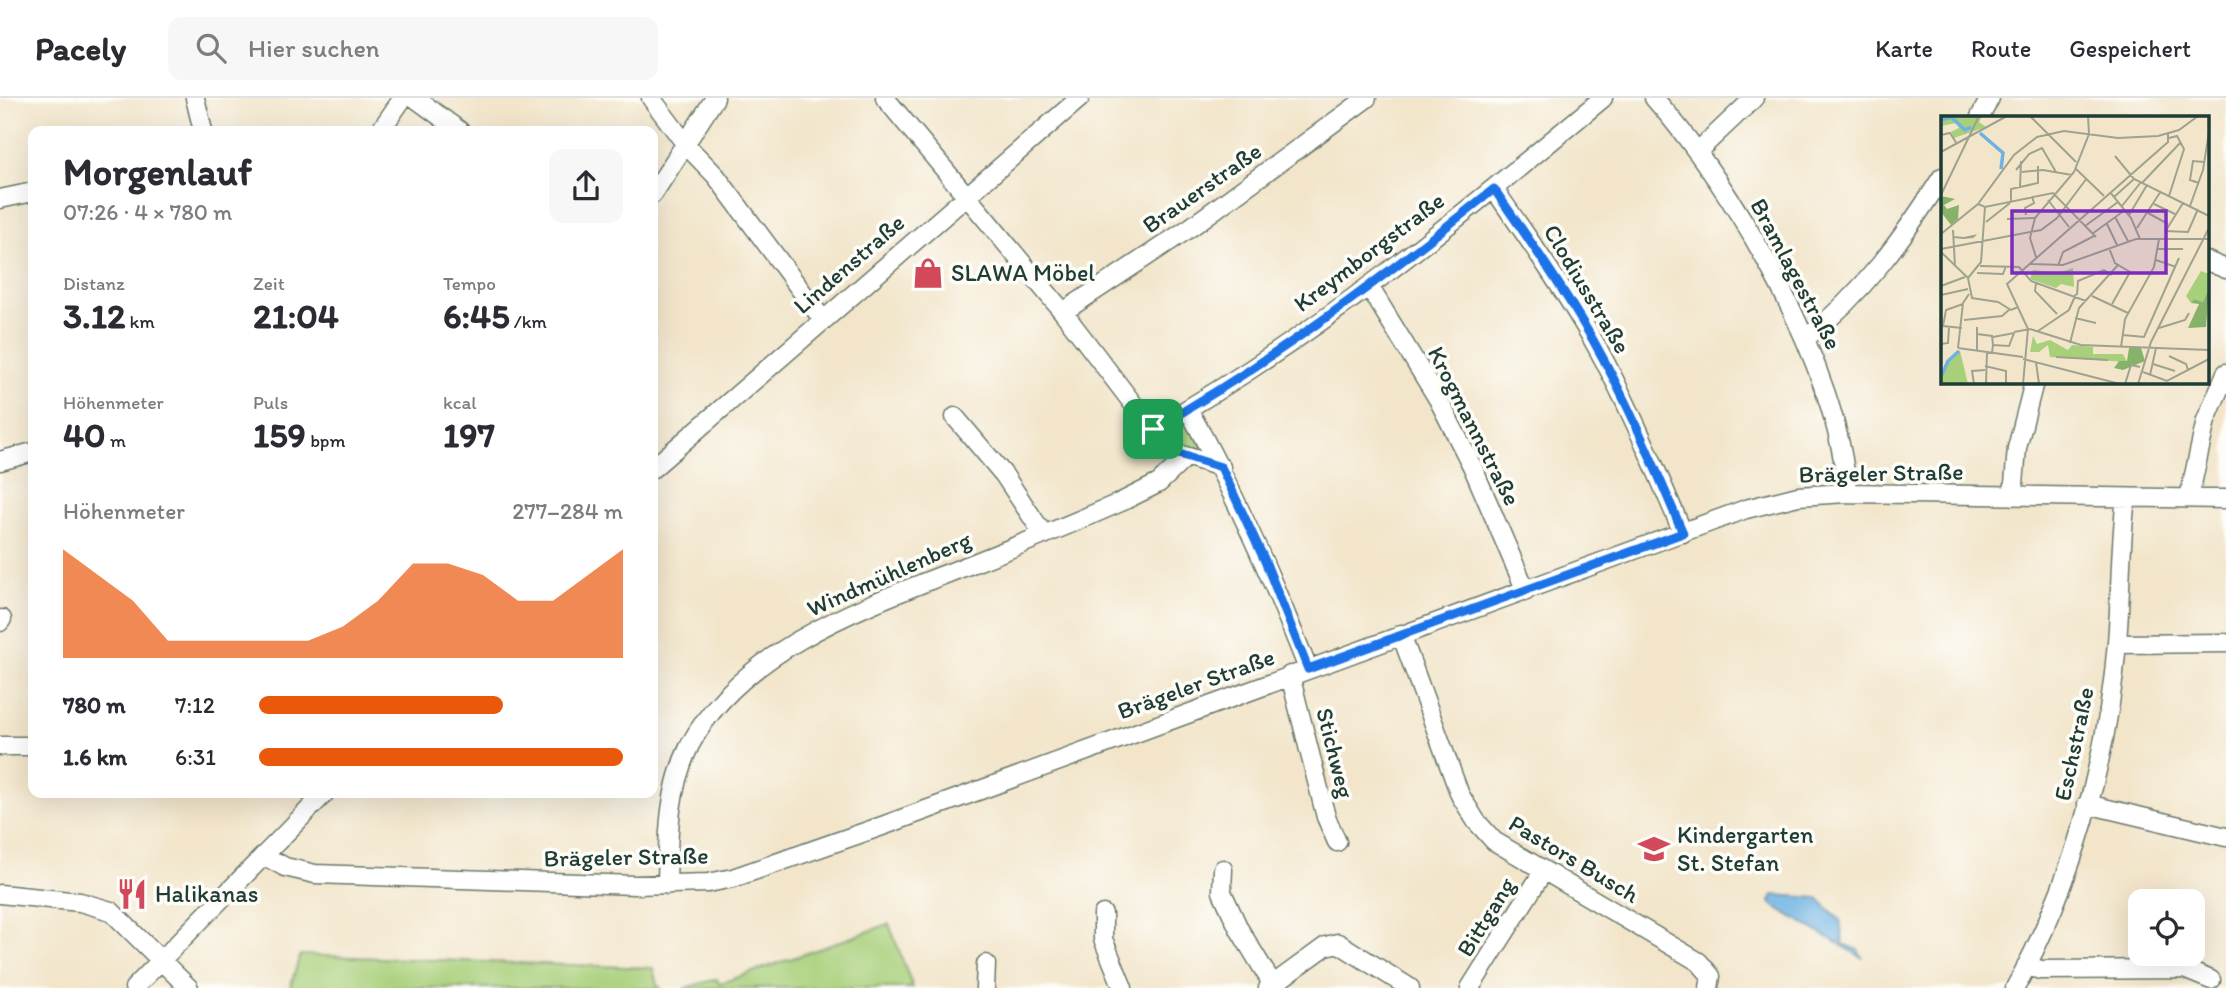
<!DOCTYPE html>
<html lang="de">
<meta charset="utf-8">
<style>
:root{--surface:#fff;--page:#f7f7f7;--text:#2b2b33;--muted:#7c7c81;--line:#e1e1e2;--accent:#ea580c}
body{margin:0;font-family:Itim,sans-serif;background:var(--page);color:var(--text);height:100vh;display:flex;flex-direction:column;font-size:26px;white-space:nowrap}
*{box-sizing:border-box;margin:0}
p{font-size:23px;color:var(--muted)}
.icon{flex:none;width:38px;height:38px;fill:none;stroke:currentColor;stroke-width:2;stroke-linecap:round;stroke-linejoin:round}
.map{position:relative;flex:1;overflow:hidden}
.panel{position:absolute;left:28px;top:28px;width:630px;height:672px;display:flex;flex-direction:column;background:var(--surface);border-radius:14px;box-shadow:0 7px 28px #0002}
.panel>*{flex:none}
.fabs{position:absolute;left:2128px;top:791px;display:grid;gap:14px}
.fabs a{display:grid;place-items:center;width:77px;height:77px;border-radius:14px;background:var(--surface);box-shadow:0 7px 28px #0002;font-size:35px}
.pin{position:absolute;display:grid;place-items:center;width:60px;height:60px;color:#fff;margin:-30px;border-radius:14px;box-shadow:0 4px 10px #0006}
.round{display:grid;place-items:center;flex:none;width:74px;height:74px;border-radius:14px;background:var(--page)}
.headline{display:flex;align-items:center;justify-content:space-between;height:119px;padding:0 35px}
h1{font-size:38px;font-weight:800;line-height:52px}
.metrics{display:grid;grid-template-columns:repeat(3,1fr);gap:10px;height:119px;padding:7px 35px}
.metrics div{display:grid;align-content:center}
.metrics b{font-size:35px;font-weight:800}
.metrics small{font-size:19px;font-weight:400}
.metrics p{font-size:19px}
.chart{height:196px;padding:14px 35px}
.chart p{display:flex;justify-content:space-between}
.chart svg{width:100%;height:126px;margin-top:7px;fill:var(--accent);opacity:.7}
ul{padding:0 35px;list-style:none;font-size:23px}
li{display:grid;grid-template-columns:112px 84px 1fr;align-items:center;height:52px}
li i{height:18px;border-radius:9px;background:var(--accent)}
header{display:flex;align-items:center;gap:42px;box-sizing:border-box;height:98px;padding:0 35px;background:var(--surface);border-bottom:2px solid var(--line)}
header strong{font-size:33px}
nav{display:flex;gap:38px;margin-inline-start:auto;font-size:24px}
.search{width:490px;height:63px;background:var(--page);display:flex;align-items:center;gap:18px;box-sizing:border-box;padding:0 24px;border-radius:14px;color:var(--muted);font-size:26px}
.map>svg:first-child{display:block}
.green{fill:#a8cf79;stroke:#648656;stroke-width:2}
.water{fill:#6db2e3;stroke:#46788c;stroke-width:2}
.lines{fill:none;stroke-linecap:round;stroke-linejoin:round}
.minor-casing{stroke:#697868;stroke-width:21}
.minor{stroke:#fff;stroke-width:18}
.route-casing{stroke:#fff;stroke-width:14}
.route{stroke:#1a73e8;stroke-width:9}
.labels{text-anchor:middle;stroke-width:7;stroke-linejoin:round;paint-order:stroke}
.street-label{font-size:24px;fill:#1f3d34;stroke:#fdfcf7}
.poi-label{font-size:24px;fill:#1f3d34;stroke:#fdfcf7;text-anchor:start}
.inset-river{fill:none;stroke:#6db2e3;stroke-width:3.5}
.inset-road{fill:none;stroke:#9ea28e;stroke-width:2}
.view{fill:#7b2cbf;fill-opacity:0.15;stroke:#7b2cbf;stroke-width:3.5}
.inset-edge{fill:none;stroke:#1f3d34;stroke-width:3.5}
</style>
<header>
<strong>Pacely</strong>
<div class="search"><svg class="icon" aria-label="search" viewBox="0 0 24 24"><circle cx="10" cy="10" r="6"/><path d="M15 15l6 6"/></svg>Hier suchen</div>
<nav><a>Karte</a><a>Route</a><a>Gespeichert</a></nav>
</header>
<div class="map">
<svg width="2226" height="890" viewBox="0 0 2226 890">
<rect width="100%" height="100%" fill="#fdfcf7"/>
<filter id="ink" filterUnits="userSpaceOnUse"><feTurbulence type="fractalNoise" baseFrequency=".0143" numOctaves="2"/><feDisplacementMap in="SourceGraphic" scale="14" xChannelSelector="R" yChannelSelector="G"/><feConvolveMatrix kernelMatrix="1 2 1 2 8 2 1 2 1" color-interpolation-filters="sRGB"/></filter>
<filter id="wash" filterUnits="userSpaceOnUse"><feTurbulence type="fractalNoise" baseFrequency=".00686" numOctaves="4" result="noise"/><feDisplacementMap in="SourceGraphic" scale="28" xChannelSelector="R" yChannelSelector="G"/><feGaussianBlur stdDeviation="1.57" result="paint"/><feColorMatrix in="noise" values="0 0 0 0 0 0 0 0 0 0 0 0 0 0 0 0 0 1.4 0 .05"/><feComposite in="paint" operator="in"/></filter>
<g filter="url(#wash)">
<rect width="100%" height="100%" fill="#f2e5ca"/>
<path class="green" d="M1188,320l15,32c-12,6 -24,-3 -34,-10 1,-13 7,-17 19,-22z
M889,826l24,64h-229l33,-9 2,5z
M300,857l353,13 4,17 4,3h-371z"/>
<path class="water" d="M1773,797l45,3 22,22 3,24 15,6 5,8 -91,-53 -2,-3z"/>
</g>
<g filter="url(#ink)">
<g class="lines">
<defs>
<path id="minor" d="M195,0l8,33
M415,0l45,33
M651,0l36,48 29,30 107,144
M885,0l178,214 106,139 52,16
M1654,0c82,92 186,272 193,395
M1980,19l10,-19
M380,33l23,-33
M1697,54l57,-54
M1494,91c34,49 69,99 99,151 35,62 62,128 90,193
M653,96l62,-96
M0,101l33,-7
M2207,163l19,8
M1370,190l68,111 35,69 53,123
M1063,214l128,-85 176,-129
M1805,241c58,-45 98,-101 137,-162
M1188,311c47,84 85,171 120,260
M955,319l49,58 40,60
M1153,331c163,-92 307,-212 450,-331
M0,363l33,-9
M653,370l427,-370
M2013,398l4,-48 17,-66
M2189,400l17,-78 20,-47
M0,524l2,-3
M1401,536l59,161 16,26 18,20 205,121 12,14 -2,12
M2117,546l109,-1
M1290,577l36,142 11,25
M0,648h33
M2087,706l139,33
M265,758l20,11 30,7 320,11 73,-2 25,-5 152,-53 861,-316 52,-13 49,-3 379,6
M1223,771l-1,23 17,37 34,56
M667,787c1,-48 1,-97 23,-140 51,-98 183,-142 279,-180 51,-20 102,-41 152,-63l38,-19 26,-25
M0,796l80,8 31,9 78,77
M1103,816v25l20,49
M2026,868l15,4 143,-1 27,11
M134,890l191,-195
M985,890l1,-24
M1268,890l58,-42 12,-3 72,45
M1470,890l73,-116
M2015,890c57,-104 93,-228 102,-346 4,-48 3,-97 9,-144"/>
</defs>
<use href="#minor" class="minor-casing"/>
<use href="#minor" class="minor"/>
</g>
</g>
<g class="lines" filter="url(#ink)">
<defs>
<path id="route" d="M1494,91c34,49 69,99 99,151 35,62 62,128 90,193l-375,136 -43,-108 -44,-94 -52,-16 -16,-22c121,-68 232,-153 341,-240z"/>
</defs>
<use href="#route" class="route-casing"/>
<use href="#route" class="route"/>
</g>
<defs>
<symbol id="shop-bare" viewBox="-9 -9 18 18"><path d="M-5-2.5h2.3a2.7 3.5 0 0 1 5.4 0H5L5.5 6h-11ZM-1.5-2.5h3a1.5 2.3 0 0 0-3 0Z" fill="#d1495b" stroke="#fdfcf7" stroke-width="2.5" paint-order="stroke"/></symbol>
<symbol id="school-bare" viewBox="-9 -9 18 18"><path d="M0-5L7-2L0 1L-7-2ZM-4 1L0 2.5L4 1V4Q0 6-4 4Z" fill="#d1495b" stroke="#fdfcf7" stroke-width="2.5" paint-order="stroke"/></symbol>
<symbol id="restaurant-bare" viewBox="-9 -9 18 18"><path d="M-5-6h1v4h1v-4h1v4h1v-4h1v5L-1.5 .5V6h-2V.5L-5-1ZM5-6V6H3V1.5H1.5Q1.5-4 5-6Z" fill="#d1495b" stroke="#fdfcf7" stroke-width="2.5" paint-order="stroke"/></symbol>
</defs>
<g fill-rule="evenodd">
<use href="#shop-bare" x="906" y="153" width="44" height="44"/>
<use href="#school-bare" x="1632" y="729" width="44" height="44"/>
<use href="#restaurant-bare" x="110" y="774" width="44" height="44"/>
</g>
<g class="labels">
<g class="street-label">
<text transform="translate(1202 90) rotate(-35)" y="8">Brauerstraße</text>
<text transform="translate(1369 154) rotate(-37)" y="8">Kreymborgstraße</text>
<text transform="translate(849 166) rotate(-41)" y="8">Lindenstraße</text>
<text transform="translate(1796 176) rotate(62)" y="8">Bramlagestraße</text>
<text transform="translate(1587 191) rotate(59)" y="8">Clodiusstraße</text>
<text transform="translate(1474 328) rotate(63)" y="8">Krogmannstraße</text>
<text transform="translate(1881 375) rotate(-1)" y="8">Brägeler Straße</text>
<text transform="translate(889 476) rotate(-24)" y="8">Windmühlenberg</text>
<text transform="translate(1196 586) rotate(-20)" y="8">Brägeler Straße</text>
<text transform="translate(2074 646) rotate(-78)" y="8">Eschstraße</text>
<text transform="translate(1335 655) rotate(76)" y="8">Stichweg</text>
<text transform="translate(626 759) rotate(-1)" y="8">Brägeler Straße</text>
<text transform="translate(1574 761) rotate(31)" y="8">Pastors Busch</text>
<text transform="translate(1486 819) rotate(-58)" y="8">Bittgang</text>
</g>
<g class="poi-label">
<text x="951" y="183">SLAWA Möbel</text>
<text x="1677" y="745">Kindergarten<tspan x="1677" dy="28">St. Stefan</tspan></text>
<text x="155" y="804">Halikanas</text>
</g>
</g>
<g transform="translate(1941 18)">
<rect width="268" height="268" fill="#f2e5ca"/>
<path d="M0,0h41l-3,6 7,5 -32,11 -3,-6 8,-4 -3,-5 -15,3zM132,152l1,19 -13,-3 -5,4 -26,-9 3,-9 25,3zM260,155l8,3v14l-6,14 -9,-3 -3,4 -5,-7zM92,220l4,8 13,-4 18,10 4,-5 21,2v7h30l4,8 -77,-5 -2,-12 -9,7h-9zM19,235l8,33h-27l7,-23z" fill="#a8cf79"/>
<path d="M0,80l14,3 -11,6 3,4 12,-4 -1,14 -7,6 -10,-13zM268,172l-3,39 -18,1 11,-24 -8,-1 3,-4 9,3zM188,232h12l4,13 -22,9 -9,-2 5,-7h8z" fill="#86b269"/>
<path class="inset-river" d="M0,4l10,-3 14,13 6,-3M39,17l23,20 -2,16M0,261l7,-16 11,-10"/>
<path class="inset-road" d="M89,0l46,46M0,19l9,-2 7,11M228,22l8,-2 7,13 -15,47M0,36l66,-36M174,40l19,23 75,37M134,52l29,28M75,54l13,-16 13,-6 14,24M81,56l21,-2 29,5M201,67l38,-40M258,67l-9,-3 3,-19 11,1M79,71l1,-26M169,76l21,26 9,21M0,79l38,-79M173,81l20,-18M107,84l21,27M70,85v-12l27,-6v-17M37,88l7,3 68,-14 43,44M213,88l21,10M181,90l19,-24M249,90l13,-36 6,-38M207,97l20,11M85,99l-1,-7 9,-5 -2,-7M188,99l18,-30M174,101l13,24M66,103l28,-1M45,106l24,-19M166,108l10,21M144,110l33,-24M196,112l24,-37M12,114l2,36M224,115l23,1 10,-23M224,116l18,-29M0,118l37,-30 36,-49 23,-18 27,-6 54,7 40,-2 21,-6 19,-14M151,118l33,-24M13,121l9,1 10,-1 1,-1 -10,2M168,132l6,15 15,9 -18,32M0,133l100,-19 16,-12 30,-40M217,133h25M0,136l27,26M95,141l-6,-19 5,-20 39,-46 15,-38 -1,-18M215,144l20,7M89,148l33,1 73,-26h73M39,150l39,1 12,14 55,20M117,150l5,-14 31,-16M36,157l26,1 3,-8M27,162l13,-16 4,-55M27,162l4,20 26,4 13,8 7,-3M95,167l-1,8 22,23M0,170l24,-9M0,179l27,-6M136,179l1,-14 26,-11 8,5M151,180l36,17M134,202l21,5M23,204l38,-4 8,-7M36,211v24M21,212l-19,-2 3,-16 17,-6M218,212l26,-8 4,-7M97,215l31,-21 7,-16M73,216l16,-3 51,16 128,5M36,218l15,2 1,9M182,219l21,2 35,-79M129,227l9,-35 39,-43M0,228l7,-1 1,-16M180,231l4,-28 29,-52 5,-28M17,232l65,9M17,232l5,-45 6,-9M51,237l1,-8 16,1 5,-13 -21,4M228,240l17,8 2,6M115,241l52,3M82,243l97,25M95,246l3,22M212,248l22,7M44,250l21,5v13M202,256l24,9 42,-22M209,259l6,-27M33,268l-2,-13 13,-1M45,268l1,-32M82,268l5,-55 -21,-45 161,-142v-8M184,268l6,-19 9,2M197,268l13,-42 58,-114"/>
<path class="view" d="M71,95h154v62h-154z"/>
<rect width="268" height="268" class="inset-edge"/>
</g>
</svg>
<div class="fabs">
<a><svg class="icon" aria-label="locate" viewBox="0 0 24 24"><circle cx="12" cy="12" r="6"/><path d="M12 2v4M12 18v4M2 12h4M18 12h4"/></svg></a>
</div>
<div class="pin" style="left:1153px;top:331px;background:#1e9e55"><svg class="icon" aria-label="arrive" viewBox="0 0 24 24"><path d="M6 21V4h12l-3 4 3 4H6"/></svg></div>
<section class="panel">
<div class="headline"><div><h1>Morgenlauf</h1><p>07:26 · 4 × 780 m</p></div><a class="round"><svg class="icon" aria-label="share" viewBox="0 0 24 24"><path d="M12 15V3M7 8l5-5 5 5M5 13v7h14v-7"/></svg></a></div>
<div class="metrics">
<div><p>Distanz</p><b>3.12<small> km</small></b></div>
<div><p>Zeit</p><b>21:04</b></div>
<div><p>Tempo</p><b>6:45<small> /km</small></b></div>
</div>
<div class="metrics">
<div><p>Höhenmeter</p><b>40<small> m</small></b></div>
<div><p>Puls</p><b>159<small> bpm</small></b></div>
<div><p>kcal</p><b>197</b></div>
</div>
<div class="chart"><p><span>Höhenmeter</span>277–284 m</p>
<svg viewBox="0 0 160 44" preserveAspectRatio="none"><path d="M0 44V6L10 15L20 24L30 38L40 38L50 38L60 38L70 38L80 33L90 24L100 11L110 11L120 15L130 24L140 24L150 15L160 6V44z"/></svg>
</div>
<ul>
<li><b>780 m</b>7:12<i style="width:67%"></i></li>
<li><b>1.6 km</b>6:31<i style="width:100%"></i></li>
</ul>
</section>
</div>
